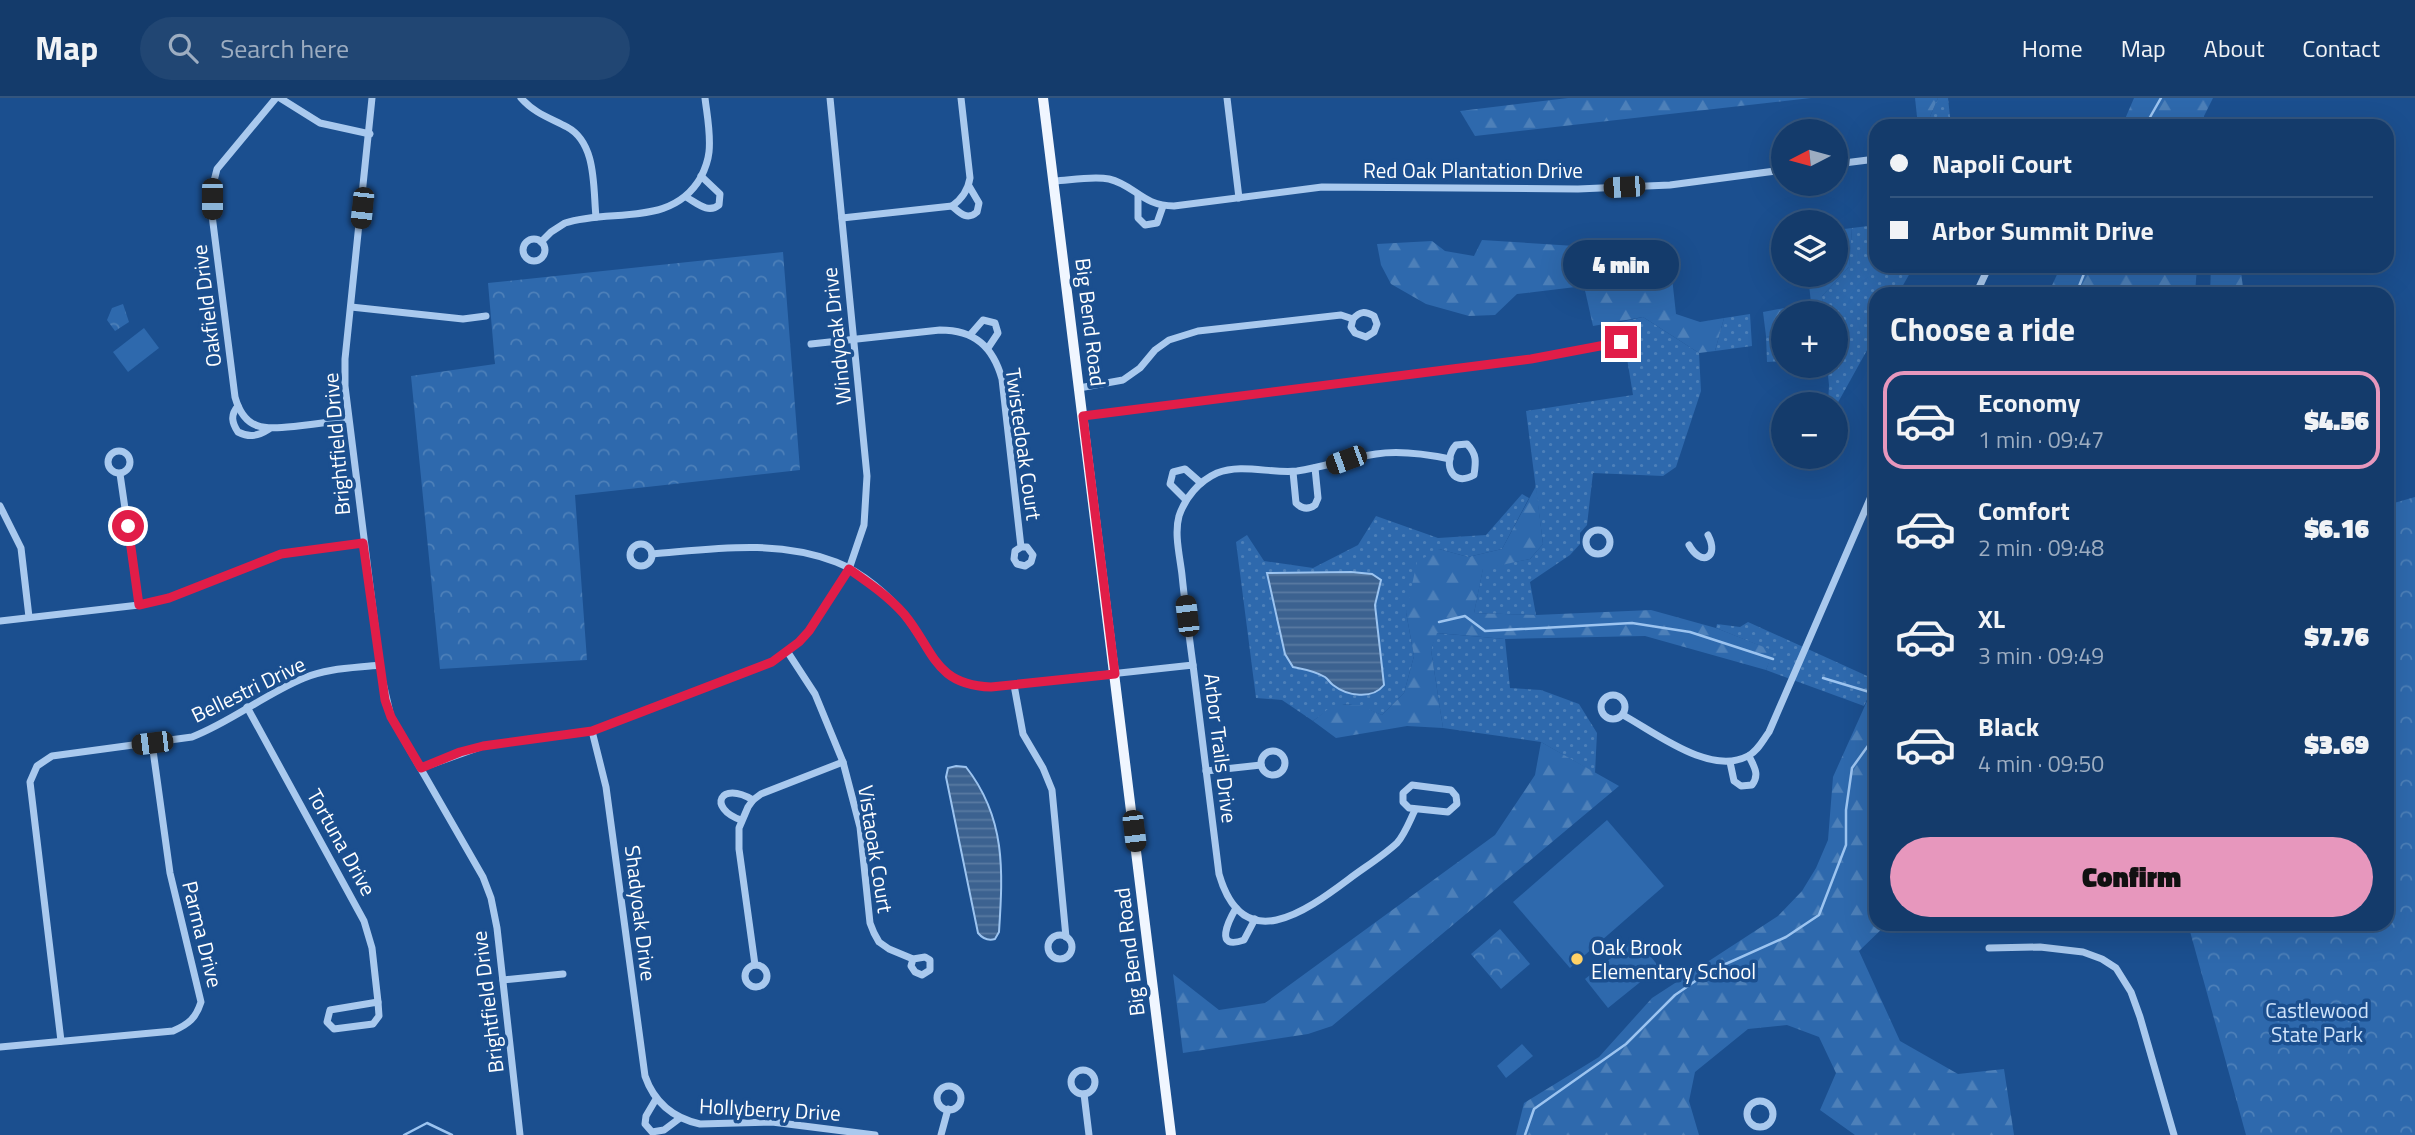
<!DOCTYPE html>
<html lang="en">
<head>
<meta charset="utf-8">
<style>
	:root { --surface:#143b6b; --page:#214673; --text:#f1f3f6; --muted:#9dadc1; --line:#33557e; --accent:#e797bd }
	body { margin:0; font-family:"Titillium Web",sans-serif; background:var(--page); color:var(--text); height:100vh; display:flex; flex-direction:column; font-size:26px; white-space:nowrap }
	* { box-sizing:border-box; margin:0 }
	p { font-size:23px; color:var(--muted) }
	.icon { flex:none; width:38px; height:38px; fill:none; stroke:currentColor; stroke-width:2; stroke-linecap:round; stroke-linejoin:round }
	.map { position:relative; flex:1; overflow:hidden }
	.details { position:absolute; left:1869px; top:189px; width:525px; height:644px; display:flex; flex-direction:column; background:var(--surface); border-radius:21px; box-shadow:0 7px 28px #0002,0 0 0 2px var(--line) }
	.details>* { flex:none }
	.hud { position:absolute; left:1869px; top:21px; width:525px; height:154px; border-radius:21px; box-shadow:0 7px 28px #0002,0 0 0 2px var(--line); display:grid; align-content:center; height:154px; padding:0 21px; background:var(--surface) }
	.needle { width:46px; rotate:264deg }
	.tools { position:absolute; left:1771px; top:21px; display:grid; gap:14px }
	.tools a { display:grid; place-items:center; width:77px; height:77px; border-radius:50%; background:var(--surface); box-shadow:0 7px 28px #0002,0 0 0 2px var(--line); font-size:35px }
	.end { position:absolute; width:32px; height:32px; margin:-16px; border:9px solid #e11d48; background:#fff; box-shadow:0 0 0 4px #fff }
	.from { border-radius:50% }
	.bubble { position:absolute; height:49px; border-radius:24px; background:var(--surface); box-shadow:0 7px 28px #0002,0 0 0 2px var(--line); font-size:23px; font-weight:800; line-height:49px; text-align:center }
	.car { position:absolute; width:21px; height:42px; margin:-21px -10px; border-radius:9px; box-shadow:0 0 5px 2px #0007; background:linear-gradient(#222 24%,#8ab4d8 0 40%,#222 0 76%,#8ab4d8 0 86%,#222 0) }
	.hud b { display:flex; align-items:center; gap:24px; height:66px; font-size:26px }
	.hud b+b { border-top:2px solid var(--line) }
	.hud i { width:18px; height:18px; background:var(--text) }
	ul { padding:0; list-style:none }
	li { display:flex; align-items:center; gap:21px; height:98px; margin:0 14px 10px; padding:0 7px; border:4px solid transparent; border-radius:21px }
	li div { flex:1 }
	li b { display:block; font-size:26px }
	li em { font-style:normal; font-weight:800 }
	li.active { border-color:var(--accent) }
	li>.icon { width:63px; height:63px; stroke-width:1.5 }
	h2 { padding:0 21px; font-size:32px; line-height:84px }
	.cta { display:flex; gap:14px; margin-top:auto; padding:14px 21px }
	.cta a { flex:1; height:80px; border-radius:42px; background:var(--accent); color:#111; font-size:28px; font-weight:800; line-height:80px; text-align:center }
	header { display:flex; align-items:center; gap:42px; box-sizing:border-box; height:98px; padding:0 35px; background:var(--surface); border-bottom:2px solid var(--line) }
	header strong { font-size:33px }
	nav { display:flex; gap:38px; margin-inline-start:auto; font-size:24px }
	.search { width:490px; height:63px; background:var(--page); display:flex; align-items:center; gap:18px; box-sizing:border-box; padding:0 24px; border-radius:38px; color:var(--muted); font-size:26px }
	.map>svg:first-child { display:block }
	.grass { fill:url(#grass-dots) }
	.forest { fill:url(#forest-firs) }
	.park { fill:url(#park-crowns) }
	.pitch { fill:#2e69ad }
	.water { fill:url(#water-rules); stroke:#9cc4f0; stroke-width:2 }
	.lines { fill:none; stroke-linecap:round; stroke-linejoin:round }
	.stream { stroke:#9cc4f0; stroke-width:2.5 }
	.street { stroke:#a9c9ee; stroke-width:7 }
	.primary { stroke:#f0f6ff; stroke-width:10 }
	.route { stroke:#e11d48; stroke-width:9 }
	.poi-dot { fill:#ffd166; stroke:#1b4f8f; stroke-width:2.5 }
	.labels { text-anchor:middle; dominant-baseline:central; stroke-width:7; stroke-linejoin:round; paint-order:stroke }
	.street-label { font-size:21px; fill:#fff; stroke:#1b4f8f }
	.poi-label { font-size:21px; fill:#fff; stroke:#1b4f8f; text-anchor:start }
	.park-label { font-size:21px; fill:#cfe3fa; stroke:#1b4f8f }
</style>
</head>
<body>
<header>
<strong>Map</strong>
<div class="search"><svg class="icon" aria-label="search" viewBox="0 0 24 24"><circle cx="10" cy="10" r="6"/><path d="M15 15l6 6"/></svg>Search here</div>
<nav><a>Home</a><a>Map</a><a>About</a><a>Contact</a></nav>
</header>
<div class="map">
<svg width="2415" height="1037" viewBox="0 0 2415 1037">
	<defs>
		<pattern id="grass-dots" width="8" height="8" patternUnits="userSpaceOnUse" patternTransform="scale(1.75)"><rect width="8" height="8" fill="#2e69ad"/><path d="M2 2h.1M6 6h.1" fill="none" stroke="#4d80b9" stroke-width="1.8" stroke-linecap="round"/></pattern>
		<pattern id="forest-firs" width="22" height="20" patternUnits="userSpaceOnUse" patternTransform="scale(1.75)"><rect width="22" height="20" fill="#2e69ad"/><path d="M5 1l3.5 6h-7zM16 11l3.5 6h-7z" fill="#4d80b9"/></pattern>
		<pattern id="park-crowns" width="20" height="18" patternUnits="userSpaceOnUse" patternTransform="scale(1.75)"><rect width="20" height="18" fill="#2e69ad"/><path d="M2 6a3 3 0 1 1 6 0M12 15a3 3 0 1 1 6 0" fill="none" stroke="#4d80b9"/></pattern>
		<pattern id="water-rules" width="6" height="5" patternUnits="userSpaceOnUse" patternTransform="scale(1.75)"><rect width="6" height="5" fill="#3c6290"/><path d="M0 2.5h6" fill="none" stroke="#597aa1"/></pattern>
	</defs>
	<rect width="100%" height="100%" fill="#1b4f8f"/>
	<!-- grass -->
	<g class="grass">
		<path d="M1938,0H1948L1951,28H1926Z"/>
		<path d="M1876,127V168H1914L1898,196H1876V236L1836,308L1828,306L1829,287L1827,268H1836V215H1823L1822,198L1849,169L1852,130Z"/>
		<path d="M1750,216L1752,248L1715,253L1724,220Z"/>
		<path d="M1643,219L1699,255L1701,293L1676,369L1663,378L1593,375L1587,427L1580,435V446L1570,457L1530,484L1536,517L1474,515L1483,470L1530,461L1543,446L1526,313L1633,297L1621,224Z"/>
		<path d="M1766,238L1783,240V263L1767,264Z"/>
		<path d="M1522,396L1529,400L1502,451L1468,459L1439,451L1406,514L1414,558L1404,595L1382,617C1349,603 1341,601 1313,623L1282,602L1256,600L1236,444L1247,437L1264,463L1313,470L1358,447L1376,418L1438,440L1486,437Z"/>
		<path d="M1748,524L1876,582L1864,608L1766,572L1773,553L1716,530L1717,526L1740,529Z"/>
		<path d="M1436,535L1505,541L1510,590L1541,592L1579,606L1597,635L1595,675L1541,644L1443,630L1431,552Z"/>
	</g>
	<!-- forest -->
	<g class="forest">
		<path d="M1568,0H1811L1475,38L1460,13Z"/>
		<path d="M1915,0H1938L1926,28H1918Z"/>
		<path d="M2134,0H2213L2204,18V28H2122Z"/>
		<path d="M1852,130L1849,169L1822,198L1823,215H1783V240L1766,238L1763,214L1811,205L1808,177H1836V132Z"/>
		<path d="M1482,142L1653,153L1669,152L1676,216L1700,224L1724,220L1715,253L1699,255L1643,219L1593,228L1584,188L1517,196L1495,217L1469,218L1426,206L1391,186L1381,167L1377,146L1432,143L1445,153L1474,158Z"/>
		<path d="M2061,168H2197L2195,196H2048Z"/>
		<path d="M2211,168H2240L2244,196H2210Z"/>
		<path d="M1536,388L1543,446L1530,461L1483,471L1474,515L1536,517L1651,512L1716,530L1774,553L1766,572L1645,538L1505,541L1437,535L1431,552L1443,630L1407,628L1336,640L1313,623L1333,607H1360L1382,617L1404,595L1414,558L1406,514L1417,464L1439,451L1468,459L1502,451Z"/>
		<path d="M1876,583V826H1887L1859,853L1900,943L1958,976L2004,971L2014,1037H1855L1820,1012L1836,975L1819,939L1787,927L1748,931L1695,974L1689,1003L1699,1037H1516L1524,1005L1599,959L1652,900L1778,818L1802,793L1816,770L1828,742L1833,679Z"/>
		<path d="M1541,644L1619,688L1332,928L1308,936L1183,955L1173,876L1219,912L1265,905L1495,737L1535,677Z"/>
	</g>
	<!-- park -->
	<g class="park">
		<path d="M783,154L800,372L575,397L587,562L440,571L411,278L495,266L488,185Z"/>
		<path d="M123,206L129,224L115,233L107,222L112,210Z"/>
		<path d="M2415,399V1037H2246L2188,826H2387V407Z"/>
		<path d="M1500,831L1530,866L1501,891L1471,856Z"/>
	</g>
	<!-- pitch -->
	<g class="pitch">
		<path d="M144,230L159,250L128,274L113,254Z"/>
		<path d="M1607,722L1664,788L1570,870L1513,804Z"/>
		<path d="M1636,840L1659,869L1608,910L1585,881Z"/>
		<path d="M1522,946L1533,958L1506,980L1497,968Z"/>
	</g>
	<!-- water -->
	<g class="water">
		<path d="M1351,474L1372,476L1381,482L1375,507L1384,587C1372,602 1347,598 1333,587C1330,585 1328,581 1325,579C1315,573 1303,571 1293,569L1285,556L1267,475Z"/>
		<path d="M956,668L966,669C1006,720 1003,773 999,834L995,841C988,843 983,841 978,835L946,679L948,670Z"/>
	</g>
	<g class="lines">
		<!-- stream -->
		<g class="stream">
			<path d="M2145,28L2161,0"/>
			<path d="M2076,196L2087,168"/>
			<path d="M1439,524L1465,518L1485,533L1632,525L1690,534L1773,561"/>
			<path d="M1823,580L1876,596"/>
			<path d="M404,1037L427,1025L452,1037"/>
			<path d="M1525,1037L1534,1011L1626,946L1675,897L1710,873L1786,839L1819,817L1846,747V712L1852,670L1870,645L1876,640"/>
		</g>
		<!-- street -->
		<g class="street">
			<path d="M276,0L217,71L212,91V117L235,299C245,335 267,331 298,328C315,326 331,324 348,321"/>
			<path d="M280,0L320,25L370,36"/>
			<path d="M372,0L345,261V288L381,576L391,619L483,779L491,800L497,830L520,1037"/>
			<path d="M521,0C534,15 550,20 567,29C597,45 593,90 596,119"/>
			<path d="M1227,0L1239,100"/>
			<path d="M1836,66L1876,61"/>
			<path d="M1054,83C1071,82 1093,78 1109,81C1135,87 1142,108 1174,108L1322,89L1578,91L1670,87L1783,72"/>
			<path d="M1138,98V120L1145,127L1157,125L1163,108"/>
			<path d="M686,99C697,105 708,116 719,107L720,96L701,78"/>
			<path d="M952,108C960,115 967,123 977,114L979,105L969,88"/>
			<path d="M842,120L952,108C962,101 968,92 970,80L961,0"/>
			<circle cx="534" cy="152" r="11"/>
			<path d="M541,144L551,134L565,125C612,110 672,130 701,79C705,71 708,63 709,54C711,36 707,17 705,0"/>
			<path d="M1976,196L1989,168"/>
			<path d="M351,209L463,221L486,218"/>
			<path d="M970,237L983,222L995,225L998,235L988,250"/>
			<path d="M811,246L940,232C975,232 993,249 1002,281L1021,449L1015,453L1014,461L1017,466L1025,468L1031,464L1033,457L1027,449H1021"/>
			<path d="M1079,290L1123,282L1140,270L1155,252L1169,242L1198,233L1341,217L1353,221L1351,229L1355,235L1366,239L1374,234L1377,226L1374,218C1365,213 1360,213 1353,221"/>
			<path d="M238,308C230,317 232,325 238,334C250,340 258,338 269,331"/>
			<path d="M1083,318L1531,261L1621,244"/>
			<path d="M1467,346C1477,356 1476,364 1474,377C1449,391 1443,361 1456,347Z"/>
			<circle cx="119" cy="364" r="11"/>
			<path d="M1293,374L1296,405C1302,411 1308,412 1315,407L1318,400L1315,370"/>
			<path d="M120,376L139,507"/>
			<path d="M1186,402L1170,386L1173,374L1185,371L1201,385"/>
			<path d="M0,408L21,450L29,519"/>
			<circle cx="1598" cy="444" r="12"/>
			<circle cx="641" cy="457" r="11"/>
			<path d="M1689,447C1701,469 1720,460 1708,437"/>
			<path d="M652,456C714,451 776,441 836,464C862,474 889,497 906,519C934,555 937,588 991,589L1193,567L1219,776C1243,859 1305,814 1349,781C1365,769 1383,758 1397,745C1405,736 1410,722 1415,712"/>
			<path d="M0,523L139,507L169,500L281,456L363,445"/>
			<path d="M787,553L815,596L843,664L860,729L870,825L874,835L879,844L889,851L913,861L925,859L930,862V872L922,877L915,874L911,868L913,861"/>
			<path d="M1193,567C1189,537 1185,507 1182,477C1180,459 1174,436 1179,418C1185,400 1199,383 1217,375C1242,365 1271,376 1297,373C1324,369 1349,360 1376,356C1400,352 1426,356 1450,361"/>
			<path d="M1014,587L1023,636L1043,670L1052,692L1066,839"/>
			<circle cx="1613" cy="609" r="12"/>
			<path d="M247,609L364,823L372,850L378,904"/>
			<path d="M1623,617C1656,635 1710,678 1748,658C1758,653 1763,642 1769,634L1876,387"/>
			<path d="M592,633L606,689L645,978C654,1004 673,1020 700,1026L772,1024L875,1037"/>
			<circle cx="1273" cy="665" r="12"/>
			<path d="M1730,664L1734,683L1741,688L1752,687C1760,676 1754,669 1749,658"/>
			<path d="M421,670L483,648L592,633L772,564L799,544L809,533L849,471L864,427L867,378L830,0"/>
			<path d="M1206,673L1261,667"/>
			<path d="M1412,687L1451,692L1456,698L1457,706L1448,714L1409,710L1403,704V695Z"/>
			<path d="M741,722C707,710 720,682 753,702"/>
			<path d="M1236,810C1229,822 1213,853 1244,842L1255,821"/>
			<circle cx="1060" cy="849" r="12"/>
			<path d="M1989,850L2040,849L2083,854L2102,861L2116,870L2131,894L2140,919L2174,1037"/>
			<circle cx="756" cy="878" r="11"/>
			<path d="M755,867L739,751V730L748,709L753,702L761,696L843,664"/>
			<path d="M503,882L563,876"/>
			<path d="M378,904L379,918L373,926L334,931L327,924L330,912Z"/>
			<path d="M61,943L30,684L37,668L52,658L192,639C231,624 265,596 304,580C327,570 355,570 380,567"/>
			<path d="M0,949L173,933C189,926 196,920 201,904L170,775L152,645"/>
			<circle cx="1083" cy="984" r="12"/>
			<circle cx="949" cy="1000" r="12"/>
			<path d="M1084,996L1089,1037"/>
			<path d="M656,1001L646,1018L645,1026L652,1034L664,1032L680,1020"/>
			<circle cx="1760" cy="1016" r="13"/>
			<path d="M941,1037L948,1011"/>
		</g>
		<!-- primary -->
		<path class="primary" d="M1043,0L1171,1037"/>
	</g>
	<g class="lines">
		<!-- route -->
		<path class="route" d="M128,428L139,507L169,500L281,456L363,445L385,602L391,619L421,670L460,654L483,648L592,633L772,564L799,544L809,533L849,471C869,485 888,498 904,516C934,552 934,587 991,589L1115,576L1083,318L1531,261L1621,244"/>
	</g>
	<!-- markers -->
	<circle class="poi-dot" cx="1577" cy="861" r="7"/>
	<g class="labels">
		<!-- street labels -->
		<g class="street-label">
			<text x="1473" y="72">Red Oak Plantation Drive</text>
			<text transform="translate(206 208) rotate(-97)">Oakfield Drive</text>
			<text transform="translate(1091 224) rotate(83)">Big Bend Road</text>
			<text transform="translate(836 238) rotate(-96)">Windyoak Drive</text>
			<text transform="translate(336 346) rotate(-95)">Brightfield Drive</text>
			<text transform="translate(1024 346) rotate(82)">Twistedoak Court</text>
			<text transform="translate(248 591) rotate(-26)">Bellestri Drive</text>
			<text transform="translate(1221 650) rotate(83)">Arbor Trails Drive</text>
			<text transform="translate(342 744) rotate(61)">Tortuna Drive</text>
			<text transform="translate(876 751) rotate(81)">Vistaoak Court</text>
			<text transform="translate(641 815) rotate(83)">Shadyoak Drive</text>
			<text transform="translate(203 836) rotate(76)">Parma Drive</text>
			<text transform="translate(1129 854) rotate(-97)">Big Bend Road</text>
			<text transform="translate(487 904) rotate(-97)">Brightfield Drive</text>
			<text transform="translate(770 1011) rotate(3)">Hollyberry Drive</text>
		</g>
		<!-- poi labels -->
		<g class="poi-label">
			<text x="1591" y="849">Oak Brook<tspan x="1591" dy="24">Elementary School</tspan></text>
		</g>
		<!-- park labels -->
		<g class="park-label">
			<text x="2317" y="912">Castlewood<tspan x="2317" dy="24">State Park</tspan></text>
		</g>
	</g>
</svg>
<div class="tools">
<a><svg class="needle" viewBox="-14 -14 28 28"><path d="M0-13l5 13h-10z" fill="#e53935"/><path d="M0 13l5-13h-10z" fill="#9dadc1"/></svg></a>
<a><svg class="icon" aria-label="layers" viewBox="0 0 24 24"><path d="M12 4l9 5-9 5-9-5zM3 14l9 5 9-5"/></svg></a>
<a>+</a>
<a>−</a>
</div>
<i class="end from" style="left:128px;top:428px"></i>
<i class="end" style="left:1621px;top:244px"></i>
<div class="bubble" style="left:1563px;top:142px;width:116px">4 min</div>
<i class="car" style="left:1624px;top:89px;rotate:267deg"></i>
<i class="car" style="left:212px;top:101px;rotate:180deg"></i>
<i class="car" style="left:362px;top:110px;rotate:186deg"></i>
<i class="car" style="left:1346px;top:362px;rotate:250deg"></i>
<i class="car" style="left:1187px;top:518px;rotate:353deg"></i>
<i class="car" style="left:152px;top:645px;rotate:263deg"></i>
<i class="car" style="left:1134px;top:733px;rotate:173deg"></i>
<div class="hud">
<b><i class="from"></i>Napoli Court</b>
<b><i></i>Arbor Summit Drive</b>
</div>
<section class="details">
<h2>Choose a ride</h2>
<ul>
<li class="active"><svg class="icon" aria-label="car" viewBox="0 0 24 24"><path d="M5 17H2v-5l4-1 3-4h7l3 4 3 1v5h-3M9 17h6M6 11h13"/><circle cx="7" cy="17" r="2"/><circle cx="17" cy="17" r="2"/></svg><div><b>Economy</b><p>1 min · 09:47</p></div><em>$4.56</em></li>
<li><svg class="icon" aria-label="car" viewBox="0 0 24 24"><path d="M5 17H2v-5l4-1 3-4h7l3 4 3 1v5h-3M9 17h6M6 11h13"/><circle cx="7" cy="17" r="2"/><circle cx="17" cy="17" r="2"/></svg><div><b>Comfort</b><p>2 min · 09:48</p></div><em>$6.16</em></li>
<li><svg class="icon" aria-label="car" viewBox="0 0 24 24"><path d="M5 17H2v-5l4-1 3-4h7l3 4 3 1v5h-3M9 17h6M6 11h13"/><circle cx="7" cy="17" r="2"/><circle cx="17" cy="17" r="2"/></svg><div><b>XL</b><p>3 min · 09:49</p></div><em>$7.76</em></li>
<li><svg class="icon" aria-label="car" viewBox="0 0 24 24"><path d="M5 17H2v-5l4-1 3-4h7l3 4 3 1v5h-3M9 17h6M6 11h13"/><circle cx="7" cy="17" r="2"/><circle cx="17" cy="17" r="2"/></svg><div><b>Black</b><p>4 min · 09:50</p></div><em>$3.69</em></li>
</ul>
<div class="cta"><a>Confirm</a></div>
</section>
</div>
</body>
</html>
